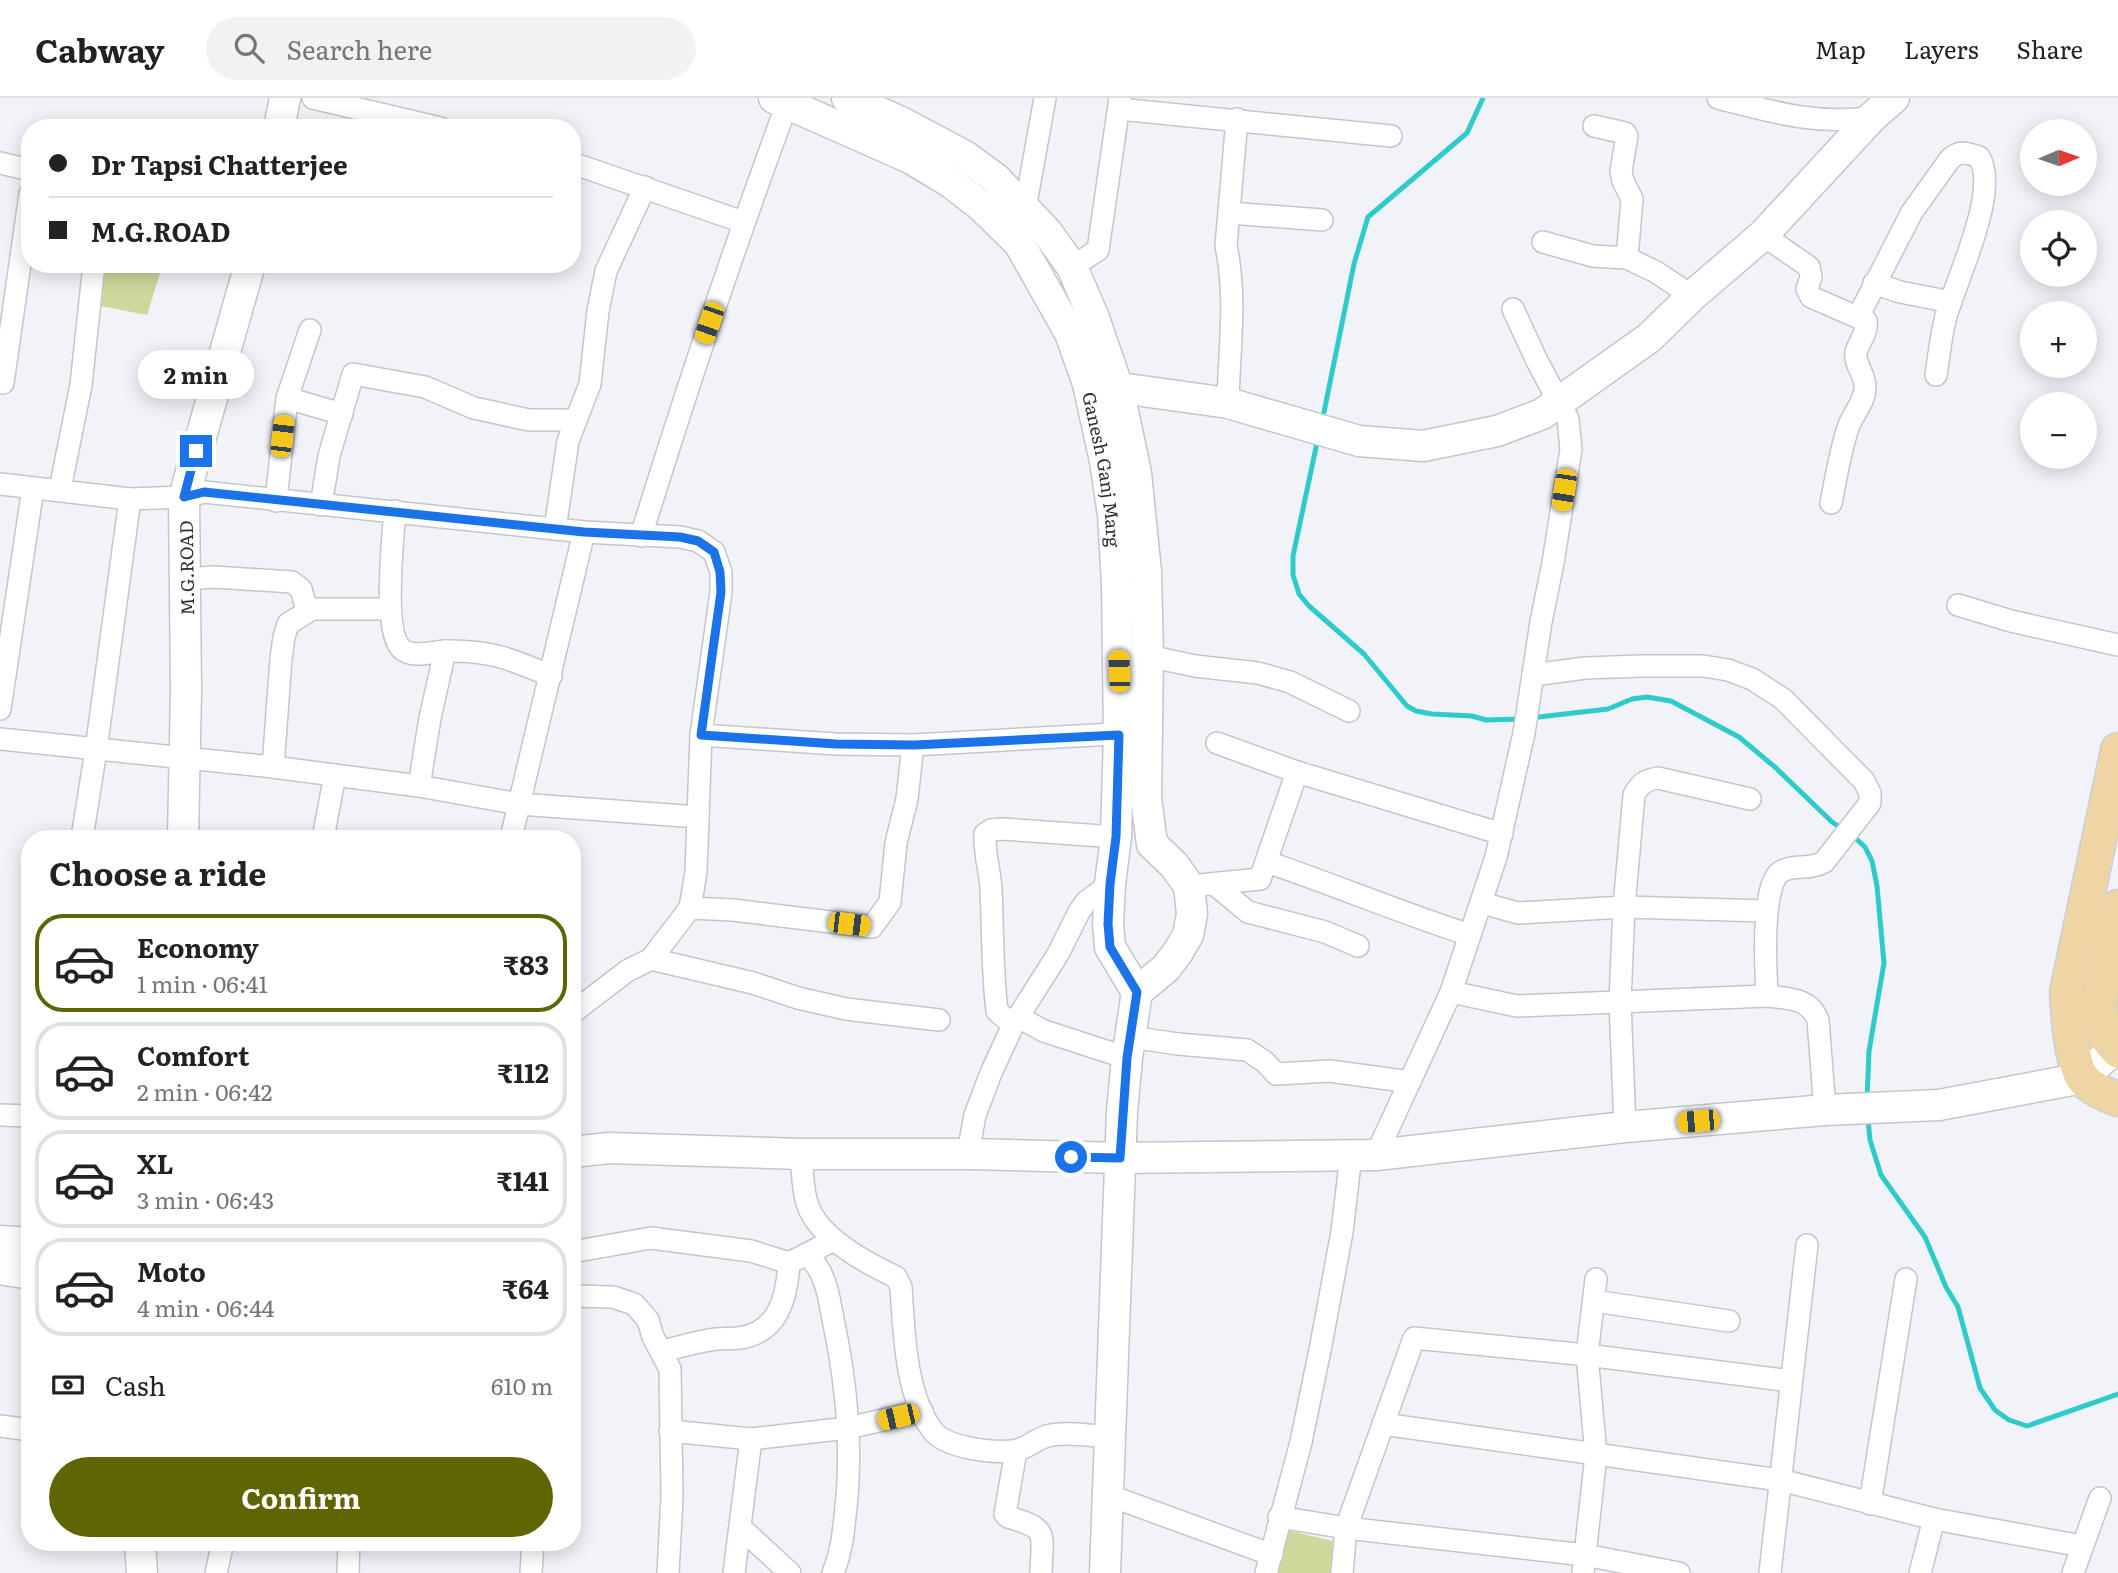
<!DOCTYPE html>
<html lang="en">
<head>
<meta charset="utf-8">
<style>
	:root { --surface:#fff; --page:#f2f2f2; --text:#222; --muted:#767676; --line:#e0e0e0; --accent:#5f6502 }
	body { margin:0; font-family:Literata,serif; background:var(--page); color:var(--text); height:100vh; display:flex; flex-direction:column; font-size:26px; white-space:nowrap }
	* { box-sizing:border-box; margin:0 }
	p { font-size:23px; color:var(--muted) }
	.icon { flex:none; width:38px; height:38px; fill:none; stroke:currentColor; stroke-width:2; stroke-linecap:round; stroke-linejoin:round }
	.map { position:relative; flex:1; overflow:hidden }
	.side { position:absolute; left:21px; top:732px; width:560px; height:721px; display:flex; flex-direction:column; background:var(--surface); border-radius:28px; box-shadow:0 4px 18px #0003 }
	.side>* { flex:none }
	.top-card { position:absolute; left:21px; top:21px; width:560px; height:154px; border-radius:28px; box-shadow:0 4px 18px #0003; display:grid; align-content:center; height:154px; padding:0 28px; background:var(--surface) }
	.needle { width:46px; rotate:88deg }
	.fabs { position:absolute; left:2020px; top:21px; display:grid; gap:14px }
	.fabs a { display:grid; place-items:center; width:77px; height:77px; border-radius:50%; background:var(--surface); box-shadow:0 4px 18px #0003; font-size:35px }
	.end { position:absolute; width:32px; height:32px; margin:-16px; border:9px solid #1a73e8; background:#fff; box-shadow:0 0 0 4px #fff }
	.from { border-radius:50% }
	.bubble { position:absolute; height:49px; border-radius:24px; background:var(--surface); box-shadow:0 4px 18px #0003; font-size:23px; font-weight:700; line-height:49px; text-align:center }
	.car { position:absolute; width:21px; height:42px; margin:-21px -10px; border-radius:9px; box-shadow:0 0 5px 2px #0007; background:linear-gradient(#f5c518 24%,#345 0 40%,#f5c518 0 76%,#345 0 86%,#f5c518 0) }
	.top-card b { display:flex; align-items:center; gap:24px; height:66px; font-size:26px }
	.top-card b+b { border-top:2px solid var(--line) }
	.top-card i { width:18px; height:18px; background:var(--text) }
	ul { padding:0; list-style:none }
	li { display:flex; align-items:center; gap:21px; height:98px; margin:0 14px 10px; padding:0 14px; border:4px solid var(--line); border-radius:28px }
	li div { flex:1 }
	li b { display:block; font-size:26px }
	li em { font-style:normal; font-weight:700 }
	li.current { border-color:var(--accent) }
	li>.icon { width:63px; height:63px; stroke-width:1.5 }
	h2 { padding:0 28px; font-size:32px; line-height:84px }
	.pay { display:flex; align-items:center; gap:18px; height:77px; padding:0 28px; font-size:26px }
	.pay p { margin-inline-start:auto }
	.button { display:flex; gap:14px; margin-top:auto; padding:14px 28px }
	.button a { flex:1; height:80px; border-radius:42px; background:var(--accent); color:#fff; font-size:28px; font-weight:700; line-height:80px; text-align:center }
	header { display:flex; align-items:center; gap:42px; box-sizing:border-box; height:98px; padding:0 35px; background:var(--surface); border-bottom:2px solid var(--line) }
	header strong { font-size:33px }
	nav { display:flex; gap:38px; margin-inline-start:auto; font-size:24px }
	.search { width:490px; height:63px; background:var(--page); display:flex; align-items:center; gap:18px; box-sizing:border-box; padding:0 24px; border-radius:38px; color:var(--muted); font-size:26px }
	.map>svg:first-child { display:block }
	.green { fill:#ced89b }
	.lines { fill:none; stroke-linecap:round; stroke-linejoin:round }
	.stream { stroke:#2fcbcc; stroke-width:5 }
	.street-casing { stroke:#c4c6cc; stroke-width:24 }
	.secondary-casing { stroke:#c4c6cc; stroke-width:33 }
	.primary-casing { stroke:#d1d1d2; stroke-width:37 }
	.street { stroke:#fff; stroke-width:21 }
	.secondary { stroke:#fff; stroke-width:30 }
	.primary { stroke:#efd5a4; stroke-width:33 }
	.route { stroke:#1a73e8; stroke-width:9 }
	.labels { text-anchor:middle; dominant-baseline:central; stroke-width:5; stroke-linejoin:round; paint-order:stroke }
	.street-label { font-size:18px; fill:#2f3032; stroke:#fff }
</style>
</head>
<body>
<header>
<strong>Cabway</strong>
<div class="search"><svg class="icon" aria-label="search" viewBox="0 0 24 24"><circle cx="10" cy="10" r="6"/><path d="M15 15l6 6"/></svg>Search here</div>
<nav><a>Map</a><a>Layers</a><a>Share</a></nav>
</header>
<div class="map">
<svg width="2118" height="1475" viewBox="0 0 2118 1475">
	<rect width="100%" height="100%" fill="#f1f3f9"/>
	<!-- green -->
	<g class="green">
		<path d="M92,166H163L147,217L85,205Z"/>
		<path d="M1282,1431L1333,1443L1330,1475H1270Z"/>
	</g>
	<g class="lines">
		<!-- stream -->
		<g class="stream">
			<path d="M1322,324L1354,166L1368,119L1467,35L1483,0"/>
			<path d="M1318,340L1293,458V477L1299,496L1309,508L1364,556L1407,608L1416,613L1432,616L1472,618L1486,622L1520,621"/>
			<path d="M1530,620L1608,611L1632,601L1647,599L1671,603L1739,639L1776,670L1832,724L1844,732"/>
			<path d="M1852,737L1865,749L1872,763L1877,788L1884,865L1869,953L1867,1001"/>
			<path d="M1868,1021L1870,1042L1881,1077L1925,1139L1946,1189L1958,1209L1980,1290L1995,1312L2009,1322L2027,1328L2118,1296"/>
		</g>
		<defs>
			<g id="street">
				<path d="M313,0L440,30"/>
				<path d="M1718,0C1769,13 1818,28 1872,19"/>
				<path d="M1119,11L1391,38"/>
				<path d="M1594,28L1625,35L1627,38L1621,73L1623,83L1632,101L1627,160"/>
				<path d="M0,65L30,72"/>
				<path d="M572,65L743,124"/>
				<path d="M1025,111L1045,0"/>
				<path d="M1229,115L1322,122"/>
				<path d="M1763,137L1809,169L1811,179L1807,191L1811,199L1866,223C1868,235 1859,243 1856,254C1854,267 1866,277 1865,290C1865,304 1852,317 1848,330C1840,354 1836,380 1831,405"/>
				<path d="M1543,144L1593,158L1627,160L1656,174L1692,198"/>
				<path d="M1072,169L1098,152L1120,0"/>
				<path d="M1874,185L1900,194L1951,204"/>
				<path d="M1858,219L1912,114L1950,61C1960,52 1968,55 1979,59C2000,92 1957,180 1946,218C1941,237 1939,257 1936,277"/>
				<path d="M3,285L30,96"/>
				<path d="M287,300L342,316"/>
				<path d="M1228,305C1229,253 1237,198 1226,148L1237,21"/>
				<path d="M0,386L130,401L184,399L204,394L584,434L680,439L698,443L714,454L721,474V494L701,637L696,774L690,810L651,861L627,873L572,915"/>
				<path d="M60,391L81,287L94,166"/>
				<path d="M276,403L287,300L310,232"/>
				<path d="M321,407L329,358L353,276L425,289L474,310L529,322H576"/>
				<path d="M395,413C393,439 382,537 403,552C414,560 432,554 445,553L430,620L419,688"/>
				<path d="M555,431L568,343L590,286L598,213L606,173L645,89"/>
				<path d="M641,438C686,293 734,149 787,6"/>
				<path d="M186,481L214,479L292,484L301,491L307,513"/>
				<path d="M1958,507L2011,523L2118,547"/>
				<path d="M445,553C490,552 511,561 551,578"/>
				<path d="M1148,558L1195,568L1258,575L1290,584L1349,613"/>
				<path d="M1533,577L1585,570L1641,568H1703L1728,572L1752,581L1783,601L1864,683L1870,695V705L1824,764C1810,772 1795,766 1782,773C1760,784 1766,875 1767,898"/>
				<path d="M0,611L33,390"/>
				<path d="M701,637L836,646L913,647L1132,635"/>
				<path d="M0,641L273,669L419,688L519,706L698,719"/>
				<path d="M1217,645L1297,674L1502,736"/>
				<path d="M273,669L281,561L284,539L288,526L312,511H390"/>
				<path d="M82,740L96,652L130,401"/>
				<path d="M323,740L335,677"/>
				<path d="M511,740L584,434"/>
				<path d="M1267,764C1335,787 1401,815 1470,837"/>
				<path d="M1214,786L1248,814L1325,834L1358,848"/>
				<path d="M1189,788L1260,781L1297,674"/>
				<path d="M1482,805L1518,815L1624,809L1767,813"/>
				<path d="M690,810L733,812L872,829L890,804L896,745L907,701L913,647"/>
				<path d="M651,861L753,885L798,900L846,911L939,922"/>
				<path d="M1451,894L1517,908L1767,898C1788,901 1809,899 1818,922L1825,1012"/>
				<path d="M1018,919L1044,933L1127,960"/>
				<path d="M1013,927L997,913C992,873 993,832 991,791C990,773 984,755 985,736L991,732L1003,731L1116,739"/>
				<path d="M1130,939L1178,946L1247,952L1265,964L1276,976L1330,973L1410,984"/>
				<path d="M0,1017L30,1018"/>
				<path d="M1625,1029L1620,903L1624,809L1634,697C1640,686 1645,682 1658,680L1750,701"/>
				<path d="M801,1056C803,1072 802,1090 807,1105C817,1139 866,1165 896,1179L901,1189C904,1233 905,1297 933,1333C946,1350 993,1355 1013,1353C1025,1352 1036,1341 1047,1338C1064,1333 1093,1338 1111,1339"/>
				<path d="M972,1056L970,1044L975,1017L991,975L1013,927L1058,856L1079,814L1086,804L1110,786"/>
				<path d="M1376,1057L1451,894L1496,759L1524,635L1541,524L1553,465L1571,351L1568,321L1537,263L1513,211"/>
				<path d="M572,1154L651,1140L751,1153L789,1165"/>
				<path d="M807,1157C811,1161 815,1165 818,1170C828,1186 830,1207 834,1226C847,1289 853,1354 845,1418C843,1438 841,1456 833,1475"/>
				<path d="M572,1198L613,1199L634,1206L648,1222L653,1239L670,1271L672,1399L668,1475"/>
				<path d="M1594,1203L1729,1223"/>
				<path d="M662,1253C680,1249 698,1243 716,1241C724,1240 731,1241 739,1240C778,1235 787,1200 789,1165L834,1142"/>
				<path d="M1383,1326L1780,1382L1934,1421L2082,1448"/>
				<path d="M0,1328L30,1332"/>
				<path d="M670,1333L751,1341L848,1330L922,1313"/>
				<path d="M1016,1353L1005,1416L1008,1419C1050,1431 1042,1435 1041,1475"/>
				<path d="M1108,1397L1272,1457"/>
				<path d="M1870,1406L1906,1181"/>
				<path d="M1279,1419L1346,1430L1585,1457L1679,1475"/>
				<path d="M740,1429L790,1475"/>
				<path d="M216,1475L223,1444"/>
				<path d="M348,1475L349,1444"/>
				<path d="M531,1475L533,1444"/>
				<path d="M734,1475L751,1341"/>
				<path d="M1266,1475L1301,1344L1321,1247L1342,1134L1351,1057"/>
				<path d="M1342,1475L1346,1430L1414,1240L1587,1257L1791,1283"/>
				<path d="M1583,1475L1596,1357L1587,1257L1596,1181"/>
				<path d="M1770,1475L1807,1147"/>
				<path d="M1920,1475L1934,1421"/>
				<path d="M2073,1475L2100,1400"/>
			</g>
			<g id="secondary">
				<path id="s1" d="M774,0L910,60L950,84L980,107L1019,145L1070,235L1088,286L1105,363L1113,417L1117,487L1119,637L1116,739L1110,786L1108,826L1110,849L1137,894"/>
				<path d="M847,0L901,24L965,58L995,80L1025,111L1047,134L1072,169L1094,220L1118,290L1136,375L1146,474L1148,558L1146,700L1152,746L1174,767L1189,788L1192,816L1188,837L1178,854L1166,870L1137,894L1127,960L1122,1014L1105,1475"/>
				<path d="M279,30L285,0"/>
				<path d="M1099,287L1228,305L1359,343L1423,348L1497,333L1542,316L1649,240L1692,198L1763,137L1872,19L1894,0"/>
				<path d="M183,740L186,592L184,399L250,166"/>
				<path d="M572,1054L609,1050L801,1056H972L1120,1060L1376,1057L1625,1029L1825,1012L1939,1007L2083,980L2115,950"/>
				<path d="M0,1143L30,1145"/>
				<path d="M0,1171L30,1176"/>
				<path d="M140,1444L142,1475"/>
			</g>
			<g id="primary">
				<path d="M2118,652L2067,894C2068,914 2071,967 2084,982C2093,991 2106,997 2118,1001"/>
				<path d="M2118,809L2099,907L2105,938L2118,953"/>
			</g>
		</defs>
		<!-- street casing -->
		<use href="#street" class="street-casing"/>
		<!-- secondary casing -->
		<use href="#secondary" class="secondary-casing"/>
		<!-- primary casing -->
		<use href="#primary" class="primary-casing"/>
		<!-- street -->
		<use href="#street" class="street"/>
		<!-- secondary -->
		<use href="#secondary" class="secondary"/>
		<!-- primary -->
		<use href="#primary" class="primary"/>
	</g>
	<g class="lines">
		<!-- route -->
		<path class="route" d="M196,353L184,399L204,394L584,434L680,439L698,443L714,454L720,474L721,494L701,637L836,646L914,647L1119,637L1116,739L1110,786L1108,826L1110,849L1137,894L1127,960L1120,1060L1071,1059"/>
	</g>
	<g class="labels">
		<!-- street labels -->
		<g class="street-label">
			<text stroke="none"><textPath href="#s1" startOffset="532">Ganesh Ganj Marg</textPath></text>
			<text transform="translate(186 470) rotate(-91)">M.G.ROAD</text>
		</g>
	</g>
</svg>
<div class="fabs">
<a><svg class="needle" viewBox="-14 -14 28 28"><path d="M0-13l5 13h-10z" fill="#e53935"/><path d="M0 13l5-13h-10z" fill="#767676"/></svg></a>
<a><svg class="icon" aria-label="locate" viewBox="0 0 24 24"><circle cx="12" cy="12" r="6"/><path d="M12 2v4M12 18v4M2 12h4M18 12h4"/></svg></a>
<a>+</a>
<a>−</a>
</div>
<i class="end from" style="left:1071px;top:1059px"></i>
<i class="end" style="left:196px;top:353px"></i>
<div class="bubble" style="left:138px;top:252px;width:116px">2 min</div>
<i class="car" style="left:709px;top:225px;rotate:199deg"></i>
<i class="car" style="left:282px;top:338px;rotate:7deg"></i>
<i class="car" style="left:1564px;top:392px;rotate:189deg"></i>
<i class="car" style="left:1119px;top:573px;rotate:358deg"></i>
<i class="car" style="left:849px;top:826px;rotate:97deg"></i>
<i class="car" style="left:1698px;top:1023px;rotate:265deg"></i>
<i class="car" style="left:898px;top:1319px;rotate:257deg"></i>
<div class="top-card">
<b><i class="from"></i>Dr Tapsi Chatterjee</b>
<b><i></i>M.G.ROAD</b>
</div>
<section class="side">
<h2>Choose a ride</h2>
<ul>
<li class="current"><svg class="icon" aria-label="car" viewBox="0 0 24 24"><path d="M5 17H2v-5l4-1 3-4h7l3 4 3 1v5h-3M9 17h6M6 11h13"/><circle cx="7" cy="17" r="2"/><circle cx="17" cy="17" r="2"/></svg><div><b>Economy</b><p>1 min · 06:41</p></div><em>₹83</em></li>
<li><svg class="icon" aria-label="car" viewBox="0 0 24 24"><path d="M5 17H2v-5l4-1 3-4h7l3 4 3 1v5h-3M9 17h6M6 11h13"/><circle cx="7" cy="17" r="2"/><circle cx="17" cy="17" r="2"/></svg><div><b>Comfort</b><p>2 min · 06:42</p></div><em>₹112</em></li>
<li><svg class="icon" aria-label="car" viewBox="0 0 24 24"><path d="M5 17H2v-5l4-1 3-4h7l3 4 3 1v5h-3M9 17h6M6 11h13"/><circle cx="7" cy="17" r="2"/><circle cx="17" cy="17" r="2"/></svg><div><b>XL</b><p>3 min · 06:43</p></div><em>₹141</em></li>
<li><svg class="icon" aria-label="car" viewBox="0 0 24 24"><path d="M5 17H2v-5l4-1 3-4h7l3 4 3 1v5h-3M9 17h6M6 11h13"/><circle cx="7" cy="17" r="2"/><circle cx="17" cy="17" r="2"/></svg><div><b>Moto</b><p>4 min · 06:44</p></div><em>₹64</em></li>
</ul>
<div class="pay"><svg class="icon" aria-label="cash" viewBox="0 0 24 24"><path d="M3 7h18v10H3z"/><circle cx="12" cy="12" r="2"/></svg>Cash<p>610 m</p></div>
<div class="button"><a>Confirm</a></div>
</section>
</div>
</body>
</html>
